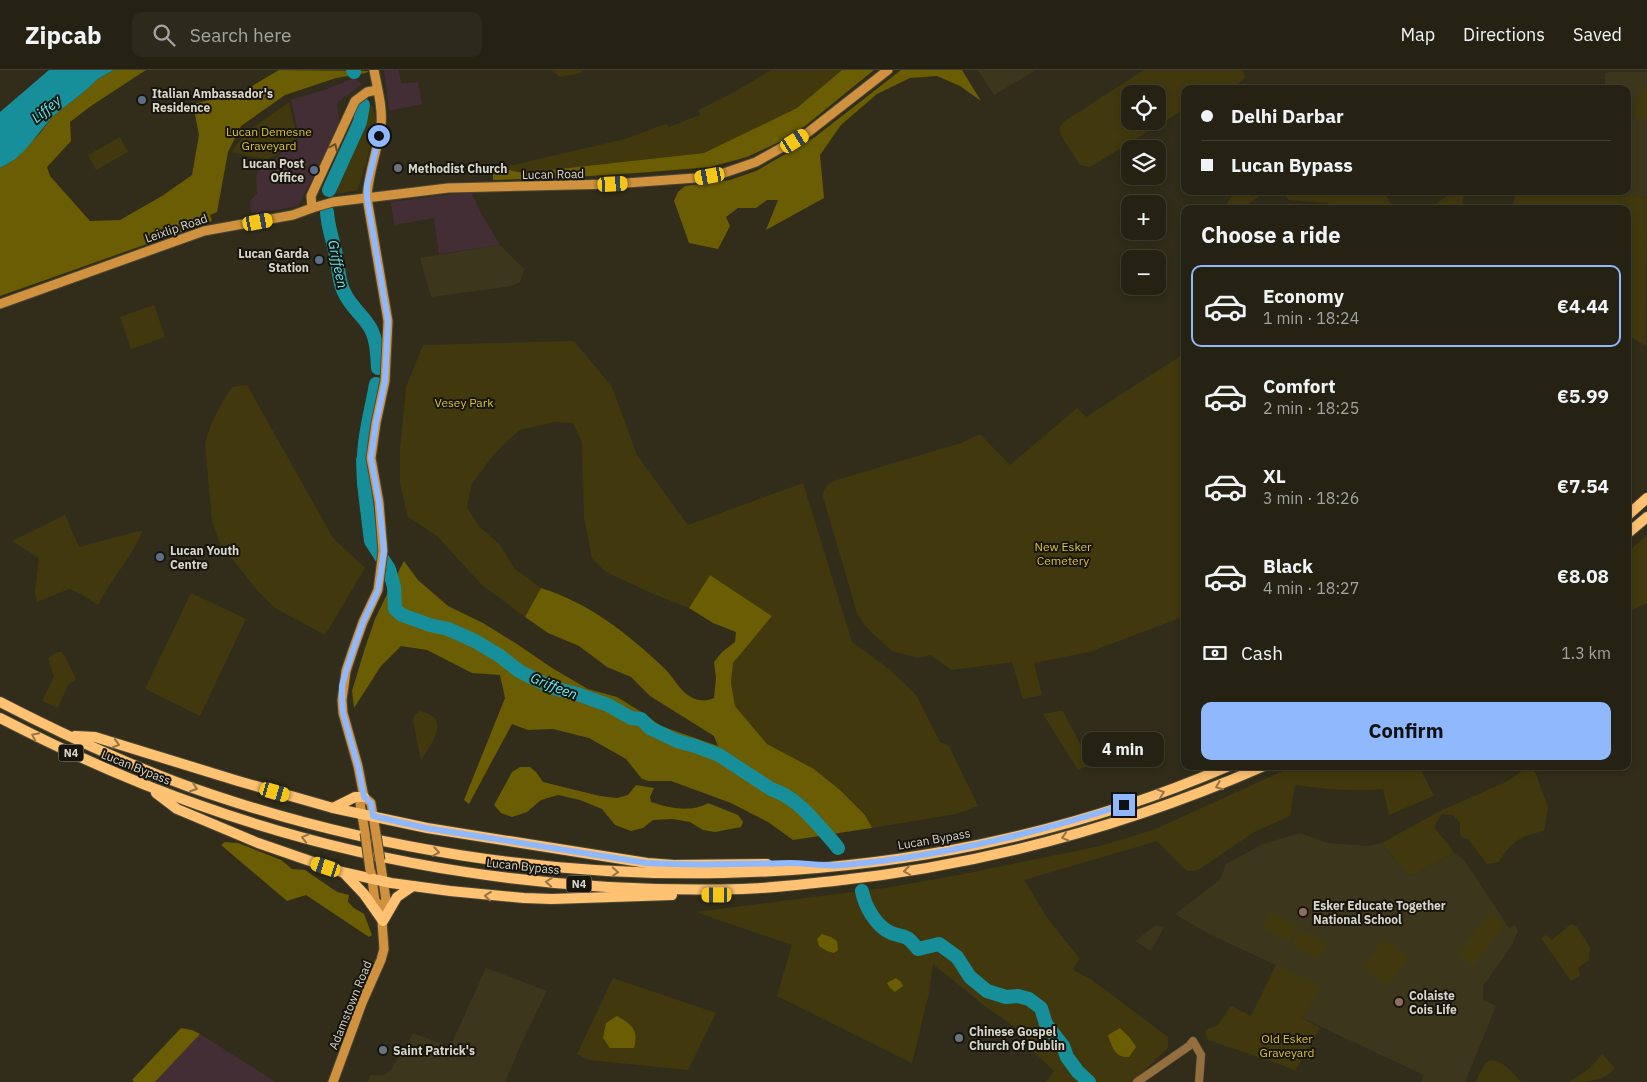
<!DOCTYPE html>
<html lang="en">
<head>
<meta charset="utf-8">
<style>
	:root { --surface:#252214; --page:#2d2a1d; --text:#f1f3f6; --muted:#a3a4a0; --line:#423f34; --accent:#90b8fd }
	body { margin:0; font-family:"IBM Plex Sans",sans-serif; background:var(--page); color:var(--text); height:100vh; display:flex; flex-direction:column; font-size:19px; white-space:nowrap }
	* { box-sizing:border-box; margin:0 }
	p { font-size:16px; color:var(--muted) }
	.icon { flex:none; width:28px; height:28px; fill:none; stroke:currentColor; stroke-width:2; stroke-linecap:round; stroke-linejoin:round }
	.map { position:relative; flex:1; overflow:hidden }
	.drawer { position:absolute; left:1181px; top:135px; width:450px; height:565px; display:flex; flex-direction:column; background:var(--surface); border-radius:10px; box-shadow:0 2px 8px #0003,0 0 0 1px var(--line) }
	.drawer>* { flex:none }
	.banner { position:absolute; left:1181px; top:15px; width:450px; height:110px; border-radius:10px; box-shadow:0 2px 8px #0003,0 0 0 1px var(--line); display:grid; align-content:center; height:110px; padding:0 20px; background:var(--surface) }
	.tools { position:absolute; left:1121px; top:15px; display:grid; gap:10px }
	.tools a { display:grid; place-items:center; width:45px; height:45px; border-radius:10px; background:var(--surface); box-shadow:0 2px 8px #0003,0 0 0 1px var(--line); font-size:25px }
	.end { position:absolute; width:22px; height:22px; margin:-11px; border:6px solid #90b8fd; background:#111; box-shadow:0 0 0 2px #111 }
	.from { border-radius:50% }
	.bubble { position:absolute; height:35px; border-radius:10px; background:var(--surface); box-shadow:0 2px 8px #0003,0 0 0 1px var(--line); font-size:16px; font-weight:800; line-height:35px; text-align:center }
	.car { position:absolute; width:15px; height:30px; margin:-15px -8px; border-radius:6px; box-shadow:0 0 4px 1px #0007; background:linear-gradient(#f5c518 24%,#345 0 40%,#f5c518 0 76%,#345 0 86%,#f5c518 0) }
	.banner b { display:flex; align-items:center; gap:18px; height:48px; font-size:19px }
	.banner b+b { border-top:1px solid var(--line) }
	.banner i { width:12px; height:12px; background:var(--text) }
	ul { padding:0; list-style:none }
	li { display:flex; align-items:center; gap:15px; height:82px; margin:0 10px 8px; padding:0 10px; border:2px solid transparent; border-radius:10px }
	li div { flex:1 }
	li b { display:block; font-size:19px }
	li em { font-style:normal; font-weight:800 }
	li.on { border-color:var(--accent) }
	li>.icon { width:45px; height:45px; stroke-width:1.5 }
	h2 { padding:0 20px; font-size:22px; line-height:60px }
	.pay { display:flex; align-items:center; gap:12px; height:55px; padding:0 20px; font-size:19px }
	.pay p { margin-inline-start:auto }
	.button { display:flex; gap:10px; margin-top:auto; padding:10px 20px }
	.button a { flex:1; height:58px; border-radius:10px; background:var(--accent); color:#111; font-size:20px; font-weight:800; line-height:58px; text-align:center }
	header { display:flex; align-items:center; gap:30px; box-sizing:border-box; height:70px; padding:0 25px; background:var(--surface); border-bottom:1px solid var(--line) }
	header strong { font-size:24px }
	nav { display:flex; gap:28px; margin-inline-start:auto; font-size:18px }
	.search { width:350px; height:45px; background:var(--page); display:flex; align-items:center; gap:12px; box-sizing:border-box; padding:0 18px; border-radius:10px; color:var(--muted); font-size:19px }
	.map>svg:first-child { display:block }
	.commercial { fill:#422e34 }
	.built { fill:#3c371c }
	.green { fill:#41390d; fill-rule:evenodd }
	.forest { fill:#6b5d04 }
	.water { fill:#178f9a }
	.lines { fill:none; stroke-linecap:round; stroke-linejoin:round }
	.river { stroke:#178f9a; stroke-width:14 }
	.tertiary-casing { stroke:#4c4836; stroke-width:9 }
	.secondary-casing { stroke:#4c4836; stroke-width:11 }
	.trunk-casing { stroke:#4c4836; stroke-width:12 }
	.tertiary { stroke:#956e3e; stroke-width:8 }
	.secondary { stroke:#d0923f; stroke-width:9 }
	.trunk { stroke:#fec272; stroke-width:10 }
	.secondary-bridge-casing { stroke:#4c4836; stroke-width:11; stroke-linecap:butt }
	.secondary-bridge { stroke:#d0923f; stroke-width:9 }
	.oneway { stroke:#6a4d24 }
	.oneway2 { stroke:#967445 }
	.route { stroke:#90b8fd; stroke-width:6 }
	.service-dot { fill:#5c6f8a; stroke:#17150d; stroke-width:2 }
	.worship-dot { fill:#6b7280; stroke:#17150d; stroke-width:2 }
	.education-dot { fill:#8d6e63; stroke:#17150d; stroke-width:2 }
	.labels { text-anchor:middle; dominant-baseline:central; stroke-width:4; stroke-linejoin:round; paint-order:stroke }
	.shield { fill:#17150d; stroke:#9d9b91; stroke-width:1 }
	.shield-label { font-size:11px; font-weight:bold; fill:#d7d5c9 }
	.poi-label { font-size:12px; font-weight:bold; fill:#d7d5c9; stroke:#17150d; text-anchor:start }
	.park-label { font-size:12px; fill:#dac137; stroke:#17150d }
	.street-label { font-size:12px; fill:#d7d5c9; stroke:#17150d }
	.water-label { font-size:14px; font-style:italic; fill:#5eebf9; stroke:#17150d }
</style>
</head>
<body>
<header>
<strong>Zipcab</strong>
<div class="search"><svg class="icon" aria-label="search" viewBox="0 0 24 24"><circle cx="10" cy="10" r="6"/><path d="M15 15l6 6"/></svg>Search here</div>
<nav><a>Map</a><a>Directions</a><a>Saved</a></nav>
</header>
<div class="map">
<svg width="1647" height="1012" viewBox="0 0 1647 1012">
	<rect width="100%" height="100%" fill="#312d1a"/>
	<!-- commercial -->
	<g class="commercial">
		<path d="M384,0H399L401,13L418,12L422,34L389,41Z"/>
		<path d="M354,8L362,14L337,33L340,57L298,136L251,144L250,131L257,123L256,105L265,91L276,88L299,68L291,30L327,19Z"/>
		<path d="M471,122L482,145L500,175L439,184L434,148L394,155L391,132Z"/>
		<path d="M200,964L276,1012H155Z"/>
	</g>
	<!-- built -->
	<g class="built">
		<path d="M978,0H1036L994,25Z"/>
		<path d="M1609,2H1647V129L1614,121H1628V19H1605V4Z"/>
		<path d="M500,175L524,199L520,212L511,216L431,227L420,188Z"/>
		<path d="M1300,763L1328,773L1369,776L1382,773L1396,791L1411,806L1454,783L1464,790L1507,855L1509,858L1515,855L1518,861L1512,875L1483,916V930L1496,936L1465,1012H1421L1424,1005L1302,948L1321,916L1207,863L1175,844L1220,810L1226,794L1263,774Z"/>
		<path d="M1156,855L1164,857L1151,881L1135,871Z"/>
		<path d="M486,898L547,921L522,972L505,1012H367L371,1005H384L391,1000L413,963L450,977Z"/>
	</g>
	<!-- green -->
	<g class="green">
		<path d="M551,0H582L581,3L560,7Z"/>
		<path d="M771,0H842L797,38L704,83L523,103L500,98L625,69L666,54L669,57L700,45L699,40L736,21Z"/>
		<path d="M1144,0H1243L1245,8C1235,21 1201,19 1185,19V39L1090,97L1080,95L1060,64V58L1063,52ZM1130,24H1158V51H1130Z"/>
		<path d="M1641,17L1647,18V49L1634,46Z"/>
		<path d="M289,32L297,68L275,86L265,89L231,82L247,62Z"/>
		<path d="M372,35L377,54L358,120L330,125L364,52L365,36Z"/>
		<path d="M120,67L128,82L96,100L88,85Z"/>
		<path d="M1238,121H1263L1264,123L1241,139H1227C1225,131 1233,126 1238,121Z"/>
		<path d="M1287,121H1360L1366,123L1369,121H1383L1394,139H1332L1328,133L1289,130L1284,123Z"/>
		<path d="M1455,121L1465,122L1461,139H1428Z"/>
		<path d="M1516,121H1545L1557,124L1558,121H1614L1647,129L1646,276L1628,265V139H1512Z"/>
		<path d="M154,235L165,267L131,279L120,247Z"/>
		<path d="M574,271L612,317L637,385L688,455L803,413L852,572L889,599L916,625L940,672L949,676L978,736L956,744L872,758L865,745L840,720L814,699L767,674L735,636L731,613L733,593L772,546L710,505L689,538L651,523L606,502L592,488L584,448L582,372L573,353L554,352L520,360L507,371L491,388L472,414L467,437L478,455L500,475L514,498L541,518L525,547L481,514L437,466L408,447L400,413V379L406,317L423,275Z"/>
		<path d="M1185,283V546L1089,582L1034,593L1042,625L1023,629L1012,592L952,600L930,585L918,588L892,581L873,564L864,554L857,543L823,427L824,420L828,414L837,410L961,373L980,364L1010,395L1077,338L1086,347Z"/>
		<path d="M247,315L333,468L365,498L325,565L275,538L258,521L220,474L212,451L205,374C210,353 220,335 232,317Z"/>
		<path d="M65,445L79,477L143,460C132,487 111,509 98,535L81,524L69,519L37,532L35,522L39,488L12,471Z"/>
		<path d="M1647,465V533L1628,542V482Z"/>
		<path d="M191,523L246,549L200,646L145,619Z"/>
		<path d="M57,582H62L64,585L76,609L68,615L58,638L42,631L54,607L48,588Z"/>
		<path d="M420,641C453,648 431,673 421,691L413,651L414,646Z"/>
		<path d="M1058,641H1063L1089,691L1090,695L1078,700L1043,644Z"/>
		<path d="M1294,696H1419L1434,726L1389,745L1383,719C1351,722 1327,719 1295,715L1290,746L1254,762L1198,800L1187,801L1157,771L1024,810L1048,849L1080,889L1073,898L1075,901L1092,910L1168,967V978L1132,1012H1046L1054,1001L1025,974L1026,965L986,937L933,894L929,923L912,993L777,926L792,875L696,842L885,818L959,805L1100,776L1153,760Z"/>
		<path d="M1526,698L1532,699L1536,704L1548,737L1544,761C1520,766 1511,772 1499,792L1487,794L1468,769L1462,768L1460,763V753L1453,745L1442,744L1434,756C1439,767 1449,772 1454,783L1411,806L1396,791L1382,773L1438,742L1508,711Z"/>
		<path d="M1270,842L1298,857L1289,872L1262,857Z"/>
		<path d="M1489,842L1505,853L1473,897L1458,885Z"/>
		<path d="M1571,854L1577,857L1590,877L1589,890L1578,898L1580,906L1571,911L1541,868L1546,865L1552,870Z"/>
		<path d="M1300,859L1328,874L1319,889L1291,874Z"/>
		<path d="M1383,869L1409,887L1388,916L1363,898L1373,884L1396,900L1373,883Z"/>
		<path d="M1276,895L1322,916L1302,948L1320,958L1295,1001L1282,995L1208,970L1205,960L1218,955L1231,936L1251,946Z"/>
		<path d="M613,908L716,943L688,1000L589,990L577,984Z"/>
		<path d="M1602,984L1615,998C1604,1012 1585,1012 1569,1012L1590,998Z"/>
		<path d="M1491,990C1505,992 1512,1002 1521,1012H1476L1485,993Z"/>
	</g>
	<!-- forest -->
	<g class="forest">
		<path d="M114,0H146L91,36L70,52L71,71L47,97L50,106L90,151L120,150L162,126L192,105L199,65L193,34L242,22L279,0L369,1L366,3L336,8L285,25L241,56L228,82L217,142L210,145L212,151L0,226V98L14,90L40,63L53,46L85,21L99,8Z"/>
		<path d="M842,0H874L794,65L747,87L710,97L650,102L560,108L493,110V101L500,98L523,103L704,83L797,38Z"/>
		<path d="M901,0H962L981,31L960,16L937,6L910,8L877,24L841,55L820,85L824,128L766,160L778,130H767L756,138H738L726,147L730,156L718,179L689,173L674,131L678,122L685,116L730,110L756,101L815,67Z"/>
		<path d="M404,491L418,510L448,536L483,553L517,574L552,598L588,619L617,627L643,643L661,656L718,676L714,666L650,626L631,607L607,597L579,576L548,563L525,547L541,518C589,533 627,563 663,597C674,607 681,624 695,629C702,631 708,631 714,628L716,608L714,592L722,582L735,572L736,562L713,553L689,538L710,505L772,546L733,593L731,613L735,636L767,674L814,699L840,720L865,745L872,758L793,770L768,752L731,733L671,711H649L642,709L626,689L589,668L553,659L528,660L512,654L469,734L464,730L505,628L500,605L472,603L427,580L401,576L381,596L354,638L352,621L365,578L375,549L392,514Z"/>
		<path d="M520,697H530L536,702L543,712L600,726L617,728L628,725L636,715L654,718L650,727L651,732C669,738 691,743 708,733L738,745L743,752L741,757L715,762L703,760L690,752L673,749L653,750L643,758L631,761L615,755L602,739L580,730L558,725L541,730L527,742L512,747L501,743L494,735L512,702Z"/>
		<path d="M225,772L238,773L281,790L292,799L305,800L337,822L349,825L348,832L354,838L364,844L372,865L369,867L306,825L287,831L221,775Z"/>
		<path d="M822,864L831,867L837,871L838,880L834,883L827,881L819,876L817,869Z"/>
		<path d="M896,908L901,912L903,916L895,922L890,918L887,913Z"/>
		<path d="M617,946C632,954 639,961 634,978H610L603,968L606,953Z"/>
		<path d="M181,958L192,960L200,964L155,1012H134L132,1010Z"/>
		<path d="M1120,958L1130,968L1136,977L1129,987C1115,988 1112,977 1108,965Z"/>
	</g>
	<!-- water -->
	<path class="water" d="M49,0H114L99,8L85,21L53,46L25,80L14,90L0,98V42Z"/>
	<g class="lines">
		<!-- river -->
		<g class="river">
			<path d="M353,0L354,2"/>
			<path d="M329,120L360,52L363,35"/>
			<path d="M327,142C328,160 335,175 337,192C339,202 339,213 344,222C349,234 360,243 367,253C377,266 377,282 378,298"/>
			<path d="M364,385C365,361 372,338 376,314"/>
			<path d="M363,390L364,414L371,471L389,499L394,517L395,539L402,545L430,555L448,559L475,571L500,586L519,601L553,618L577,624L608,635L631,648L641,649L650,658L677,671L695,676L719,685L771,719C792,726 806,741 820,757C826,764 832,770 838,778"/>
			<path d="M862,821C865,837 876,856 891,863C896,865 902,865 907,868C911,870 915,876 918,879L939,874L957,887L970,907L987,921L1006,927L1018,926L1029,929L1041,938L1046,954L1063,976L1067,987L1078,1002L1089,1012"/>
		</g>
		<defs>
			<path id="tertiary" d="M1137,1012L1189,976L1193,971L1201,985L1199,1012"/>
			<g id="secondary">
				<path d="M374,0C377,17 383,37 381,55C378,80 368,103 367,128L388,251L385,311L376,353L371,388L379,432L383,481L378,520L363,552L353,580L346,601L342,630L343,643L358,696L364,727L371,733L375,758"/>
				<path d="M312,138L311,126L355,31L367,22L377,20"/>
				<path d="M0,234L204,161L293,145L312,138L333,132L448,118L613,114L695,108L724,103L756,92L806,64L888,0"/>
				<path d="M364,727L360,733L365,763"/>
				<path d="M371,802L375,831L381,837"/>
				<path d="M333,1012L362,933L381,890L384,879L381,837L386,830L380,790"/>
			</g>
			<g id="trunk">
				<path d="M1628,445L1647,428"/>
				<path d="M1628,463L1647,447"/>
				<path d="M0,632C68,667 138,700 210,724C536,834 911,834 1229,696"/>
				<path d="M0,648C64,681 130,711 199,735C372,797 558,824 742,819C773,818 803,814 834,811C983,795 1127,756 1264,696"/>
				<path d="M75,666L95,667L238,711L333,738L427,758L647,793L674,795L767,794"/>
				<path d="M156,723L177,739L258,773L342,802L391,813L450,821L524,828L552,829L672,825"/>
				<path d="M333,738L355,727H364"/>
				<path d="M344,803L364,824L383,851L397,827L413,816"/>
			</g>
		</defs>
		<!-- tertiary casing -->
		<use href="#tertiary" class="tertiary-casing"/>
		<!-- secondary casing -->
		<use href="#secondary" class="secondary-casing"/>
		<!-- trunk casing -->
		<use href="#trunk" class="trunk-casing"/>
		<!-- tertiary -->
		<use href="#tertiary" class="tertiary"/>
		<!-- secondary -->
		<use href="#secondary" class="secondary"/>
		<!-- trunk -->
		<use href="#trunk" class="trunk"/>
		<defs>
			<g id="secondary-bridge">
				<path d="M375,758L380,790"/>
				<path d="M365,763L370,800"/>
			</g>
		</defs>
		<!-- secondary-bridge casing -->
		<use href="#secondary-bridge" class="secondary-bridge-casing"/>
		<!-- secondary-bridge -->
		<use href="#secondary-bridge" class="secondary-bridge"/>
	</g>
	<!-- one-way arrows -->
	<defs><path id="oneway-chevron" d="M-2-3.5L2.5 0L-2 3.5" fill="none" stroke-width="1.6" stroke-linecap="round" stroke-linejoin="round" transform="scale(1.25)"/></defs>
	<use class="oneway" href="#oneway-chevron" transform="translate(334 77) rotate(-65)"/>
	<g class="oneway2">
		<use href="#oneway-chevron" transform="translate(35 666) rotate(-154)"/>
		<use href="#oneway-chevron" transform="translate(116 674) rotate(17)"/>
		<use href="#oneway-chevron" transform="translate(1219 716) rotate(158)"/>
		<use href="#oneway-chevron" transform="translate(194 718) rotate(20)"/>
		<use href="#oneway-chevron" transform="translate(1161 723) rotate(-19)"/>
		<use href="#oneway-chevron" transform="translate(1065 767) rotate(164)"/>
		<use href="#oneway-chevron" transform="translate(305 768) rotate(-165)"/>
		<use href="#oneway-chevron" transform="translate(436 782) rotate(10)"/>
		<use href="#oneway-chevron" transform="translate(907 801) rotate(171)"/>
		<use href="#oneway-chevron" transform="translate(615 802) rotate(3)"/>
		<use href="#oneway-chevron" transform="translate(549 812) rotate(-175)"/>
		<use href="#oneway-chevron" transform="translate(488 826) rotate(-174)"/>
	</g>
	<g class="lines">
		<!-- route -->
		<path class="route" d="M379,66L367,116V128L388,251L385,311L376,353L371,388L379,432L384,481L378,520L363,552L353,580L346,601L342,616V630L343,643L358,696L364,727L371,733L373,746L426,758L647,793C695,796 742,794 790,793C808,793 826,797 843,795C938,787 1033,764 1124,735"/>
	</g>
	<!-- markers -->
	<g class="service-dot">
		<circle cx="142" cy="30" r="5"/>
		<circle cx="314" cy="100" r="5"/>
		<circle cx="319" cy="190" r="5"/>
		<circle cx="160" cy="487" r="5"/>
	</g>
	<g class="worship-dot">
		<circle cx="398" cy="98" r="5"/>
		<circle cx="959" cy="968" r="5"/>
		<circle cx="383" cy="980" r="5"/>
	</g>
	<g class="education-dot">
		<circle cx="1303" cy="842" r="5"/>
		<circle cx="1399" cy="932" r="5"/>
	</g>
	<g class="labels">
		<!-- shield labels -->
		<g class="shield">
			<rect x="58.5" y="674.5" width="25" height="17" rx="4"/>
			<rect x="566.5" y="805.5" width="25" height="17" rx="4"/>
		</g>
		<g class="shield-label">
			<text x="71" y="683">N4</text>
			<text x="579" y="814">N4</text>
		</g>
		<!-- poi labels -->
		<g class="poi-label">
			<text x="152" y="23">Italian Ambassador's<tspan x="152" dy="14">Residence</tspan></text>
			<text x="304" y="93" text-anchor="end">Lucan Post<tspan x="304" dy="14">Office</tspan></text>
			<text x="408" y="98">Methodist Church</text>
			<text x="309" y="183" text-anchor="end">Lucan Garda<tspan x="309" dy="14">Station</tspan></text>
			<text x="170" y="480">Lucan Youth<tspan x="170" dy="14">Centre</tspan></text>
			<text x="1313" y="835">Esker Educate Together<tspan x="1313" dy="14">National School</tspan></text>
			<text x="1409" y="925">Colaiste<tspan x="1409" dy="14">Cois Life</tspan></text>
			<text x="969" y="961">Chinese Gospel<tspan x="969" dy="14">Church Of Dublin</tspan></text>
			<text x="393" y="980">Saint Patrick's</text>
		</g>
		<!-- park labels -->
		<g class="park-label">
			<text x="269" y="61">Lucan Demesne<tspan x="269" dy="14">Graveyard</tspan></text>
			<text x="464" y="332">Vesey Park</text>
			<text x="1063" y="476">New Esker<tspan x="1063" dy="14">Cemetery</tspan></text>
			<text x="1287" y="968">Old Esker<tspan x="1287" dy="14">Graveyard</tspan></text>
		</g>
		<!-- street labels -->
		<g class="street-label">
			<text transform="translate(553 104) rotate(-1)">Lucan Road</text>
			<text transform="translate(176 158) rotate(-19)">Leixlip Road</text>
			<text transform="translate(136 697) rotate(22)">Lucan Bypass</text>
			<text transform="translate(934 769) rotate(-10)">Lucan Bypass</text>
			<text transform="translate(523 796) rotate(6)">Lucan Bypass</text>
			<text transform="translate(350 935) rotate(-68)">Adamstown Road</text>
		</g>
		<!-- water labels -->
		<g class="water-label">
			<text transform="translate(46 39) rotate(-40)">Liffey</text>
			<text transform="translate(338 194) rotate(78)">Griffeen</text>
			<text transform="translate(554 616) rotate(22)">Griffeen</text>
		</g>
	</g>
</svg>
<div class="tools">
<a><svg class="icon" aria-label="locate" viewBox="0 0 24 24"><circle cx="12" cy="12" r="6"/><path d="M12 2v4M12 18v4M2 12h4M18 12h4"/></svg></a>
<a><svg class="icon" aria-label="layers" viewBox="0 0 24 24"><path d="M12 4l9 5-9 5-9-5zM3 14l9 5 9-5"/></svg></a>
<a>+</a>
<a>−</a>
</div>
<i class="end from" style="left:379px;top:66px"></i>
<i class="end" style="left:1124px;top:735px"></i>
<div class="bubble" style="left:1082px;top:662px;width:82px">4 min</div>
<i class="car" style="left:795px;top:71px;rotate:58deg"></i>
<i class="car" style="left:710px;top:106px;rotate:260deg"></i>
<i class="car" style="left:613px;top:114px;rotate:87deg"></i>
<i class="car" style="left:258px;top:152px;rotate:80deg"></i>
<i class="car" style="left:275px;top:722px;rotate:106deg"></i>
<i class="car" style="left:326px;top:797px;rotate:288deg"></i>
<i class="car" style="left:717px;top:825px;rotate:270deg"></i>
<div class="banner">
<b><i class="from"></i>Delhi Darbar</b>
<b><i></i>Lucan Bypass</b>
</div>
<section class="drawer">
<h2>Choose a ride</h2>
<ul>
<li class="on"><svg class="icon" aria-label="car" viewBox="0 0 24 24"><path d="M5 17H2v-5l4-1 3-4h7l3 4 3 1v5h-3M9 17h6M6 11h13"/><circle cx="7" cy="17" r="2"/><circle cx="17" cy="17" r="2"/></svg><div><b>Economy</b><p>1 min · 18:24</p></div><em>€4.44</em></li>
<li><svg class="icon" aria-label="car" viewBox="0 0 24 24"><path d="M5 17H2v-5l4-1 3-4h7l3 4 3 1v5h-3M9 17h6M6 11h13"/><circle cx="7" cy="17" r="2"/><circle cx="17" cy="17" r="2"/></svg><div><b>Comfort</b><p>2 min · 18:25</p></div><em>€5.99</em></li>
<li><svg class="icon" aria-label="car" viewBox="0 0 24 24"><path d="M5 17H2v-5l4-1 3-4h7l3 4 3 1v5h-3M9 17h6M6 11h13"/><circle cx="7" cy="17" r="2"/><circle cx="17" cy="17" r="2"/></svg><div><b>XL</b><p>3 min · 18:26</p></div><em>€7.54</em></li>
<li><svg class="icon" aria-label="car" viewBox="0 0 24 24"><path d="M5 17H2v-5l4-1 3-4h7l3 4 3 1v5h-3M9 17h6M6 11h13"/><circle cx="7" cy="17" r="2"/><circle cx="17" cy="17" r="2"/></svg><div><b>Black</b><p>4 min · 18:27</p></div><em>€8.08</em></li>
</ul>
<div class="pay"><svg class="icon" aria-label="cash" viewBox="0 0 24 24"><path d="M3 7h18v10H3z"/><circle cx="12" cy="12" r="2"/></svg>Cash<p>1.3 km</p></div>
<div class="button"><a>Confirm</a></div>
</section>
</div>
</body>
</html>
